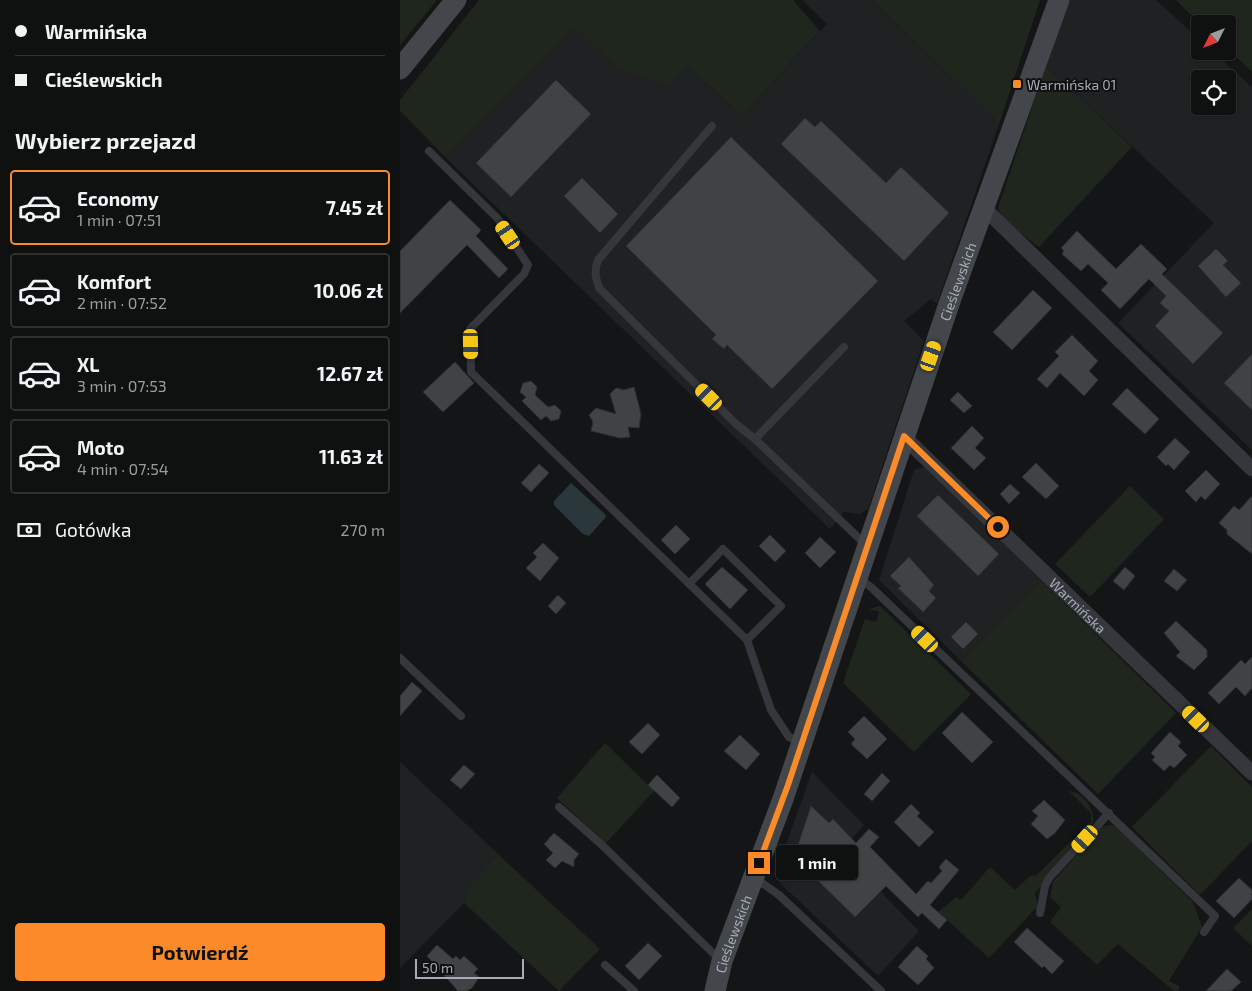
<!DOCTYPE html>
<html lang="pl">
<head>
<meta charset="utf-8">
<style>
	:root { --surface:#0f1010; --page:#1d1e1e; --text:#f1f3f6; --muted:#9b9d9f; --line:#2f3030; --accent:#fb8b28 }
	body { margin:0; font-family:"Exo 2",sans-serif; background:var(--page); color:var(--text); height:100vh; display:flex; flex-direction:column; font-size:19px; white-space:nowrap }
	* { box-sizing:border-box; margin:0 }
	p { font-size:16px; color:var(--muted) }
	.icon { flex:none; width:28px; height:28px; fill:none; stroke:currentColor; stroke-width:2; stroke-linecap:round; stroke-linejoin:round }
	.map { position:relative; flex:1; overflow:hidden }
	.panel { display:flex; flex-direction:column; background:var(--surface); width:400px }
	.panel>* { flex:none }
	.top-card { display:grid; align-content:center; height:110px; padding:0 15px; background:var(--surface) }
	.needle { width:32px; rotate:228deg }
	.buttons { position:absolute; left:791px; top:15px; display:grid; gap:10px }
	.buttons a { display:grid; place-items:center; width:45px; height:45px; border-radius:5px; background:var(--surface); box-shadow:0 1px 4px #0004,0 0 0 1px var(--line); font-size:25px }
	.scale { position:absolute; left:15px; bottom:12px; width:109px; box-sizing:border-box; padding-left:5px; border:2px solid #a5aeb7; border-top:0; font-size:14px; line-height:18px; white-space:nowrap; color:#a5aeb7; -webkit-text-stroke:4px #0f1011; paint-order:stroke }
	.end { position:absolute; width:22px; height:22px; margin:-11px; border:6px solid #fb8b28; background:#111; box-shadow:0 0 0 2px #111 }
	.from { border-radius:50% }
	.bubble { position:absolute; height:35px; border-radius:5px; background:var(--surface); box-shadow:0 1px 4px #0004,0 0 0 1px var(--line); font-size:16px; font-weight:700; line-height:35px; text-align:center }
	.car { position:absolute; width:15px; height:30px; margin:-15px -8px; border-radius:6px; box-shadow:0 0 4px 1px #0007; background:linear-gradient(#f5c518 24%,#345 0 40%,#f5c518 0 76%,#345 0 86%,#f5c518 0) }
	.top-card b { display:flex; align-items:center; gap:18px; height:48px; font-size:19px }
	.top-card b+b { border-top:1px solid var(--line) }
	.top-card i { width:12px; height:12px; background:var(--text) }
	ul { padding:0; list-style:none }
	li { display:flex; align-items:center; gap:15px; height:75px; margin:0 10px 8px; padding:0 5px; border:2px solid var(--line); border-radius:5px }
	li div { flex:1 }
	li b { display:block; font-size:19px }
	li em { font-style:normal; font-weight:700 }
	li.on { border-color:var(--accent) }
	li>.icon { width:45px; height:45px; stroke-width:1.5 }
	h2 { padding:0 15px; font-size:22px; line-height:60px }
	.pay { display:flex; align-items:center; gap:12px; height:55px; padding:0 15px; font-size:19px }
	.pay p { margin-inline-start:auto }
	.primary-button { display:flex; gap:10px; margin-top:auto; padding:10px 15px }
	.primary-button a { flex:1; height:58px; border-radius:5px; background:var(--accent); color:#111; font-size:20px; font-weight:700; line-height:58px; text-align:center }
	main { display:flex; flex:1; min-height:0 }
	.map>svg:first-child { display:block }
	.built { fill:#202123; fill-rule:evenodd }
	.green { fill:#1f261e }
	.water { fill:#2a373b }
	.building { fill:#404346; stroke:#2e2f32 }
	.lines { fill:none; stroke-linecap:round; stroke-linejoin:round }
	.lane { stroke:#35373c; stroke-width:8 }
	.street { stroke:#35373c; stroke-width:15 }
	.secondary { stroke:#43474c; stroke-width:21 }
	.route { stroke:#fb8b28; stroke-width:6 }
	.poi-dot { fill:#fb8b28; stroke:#0f1011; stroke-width:2 }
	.labels { text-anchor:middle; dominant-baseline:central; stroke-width:4; stroke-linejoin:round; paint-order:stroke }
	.poi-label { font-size:14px; fill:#a5aeb7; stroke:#0f1011; text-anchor:start }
	.street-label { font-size:14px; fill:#a5aeb7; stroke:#0f1011 }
</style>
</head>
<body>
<main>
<section class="panel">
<div class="top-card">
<b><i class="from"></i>Warmińska</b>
<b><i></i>Cieślewskich</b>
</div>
<h2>Wybierz przejazd</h2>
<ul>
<li class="on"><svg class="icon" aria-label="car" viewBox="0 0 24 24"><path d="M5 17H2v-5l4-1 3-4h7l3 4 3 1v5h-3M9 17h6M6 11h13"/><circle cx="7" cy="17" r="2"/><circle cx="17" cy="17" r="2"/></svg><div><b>Economy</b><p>1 min · 07:51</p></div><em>7.45 zł</em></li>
<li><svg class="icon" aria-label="car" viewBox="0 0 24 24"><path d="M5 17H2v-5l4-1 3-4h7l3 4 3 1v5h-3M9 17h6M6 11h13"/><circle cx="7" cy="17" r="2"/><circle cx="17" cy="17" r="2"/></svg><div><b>Komfort</b><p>2 min · 07:52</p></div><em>10.06 zł</em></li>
<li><svg class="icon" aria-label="car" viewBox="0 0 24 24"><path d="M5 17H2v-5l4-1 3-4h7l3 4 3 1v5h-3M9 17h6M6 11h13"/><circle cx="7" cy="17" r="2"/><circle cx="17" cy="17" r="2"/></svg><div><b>XL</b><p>3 min · 07:53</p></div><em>12.67 zł</em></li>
<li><svg class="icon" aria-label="car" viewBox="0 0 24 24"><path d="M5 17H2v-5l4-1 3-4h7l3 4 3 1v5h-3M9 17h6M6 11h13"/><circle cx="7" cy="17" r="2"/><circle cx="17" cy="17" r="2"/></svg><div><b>Moto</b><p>4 min · 07:54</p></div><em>11.63 zł</em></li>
</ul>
<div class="pay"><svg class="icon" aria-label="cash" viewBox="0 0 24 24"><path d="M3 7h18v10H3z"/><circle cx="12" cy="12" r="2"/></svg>Gotówka<p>270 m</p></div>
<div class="primary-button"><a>Potwierdź</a></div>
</section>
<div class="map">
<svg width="852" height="991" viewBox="0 0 852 991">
	<rect width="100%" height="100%" fill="#141516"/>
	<!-- built -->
	<g class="built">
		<path d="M402,0H472L599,124L537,304L531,299L504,321L524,341L468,509L460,514L444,512L430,529L45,157L173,27L216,67L287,66L342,116L427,24Z"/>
		<path d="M669,0H756L800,40V51H812L852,87V450L718,323L814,223L646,66ZM800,79H828V106H800Z"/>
		<path d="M525,467L641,580L561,661L479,580L514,470Z"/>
		<path d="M0,762L98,854L66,890L64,903L0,968Z"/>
		<path d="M412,772L464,825L441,851L519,931L478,976L379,882L376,872Z"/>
	</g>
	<!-- green -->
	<g class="green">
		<path d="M0,0H37L0,45Z"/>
		<path d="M79,0H393L420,31L342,116L287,66L269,86L216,67L173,28L45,157L0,111V100Z"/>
		<path d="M472,0H640L599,124Z"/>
		<path d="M776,0H852V72L828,49V24H800Z"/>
		<path d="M646,66L732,147L639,247L605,221L598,208Z"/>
		<path d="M730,486L764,519L690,597L655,564Z"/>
		<path d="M641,580L776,713L698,794L561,661Z"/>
		<path d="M480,606L571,694L514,752L443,683L465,619L476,622L479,612L469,609Z"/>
		<path d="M205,743L254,791L206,843L157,798Z"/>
		<path d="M811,746L852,787V841L800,895L732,827Z"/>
		<path d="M669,791C684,793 695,808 693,823L635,893L638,906L637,910L635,909L589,958L538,912L556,897L561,900L590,867L615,890L630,876L637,875L691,821V813Z"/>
		<path d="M709,825L716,826L793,902L802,927L769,981L779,986V991H774L718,944L697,965L650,922L661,907L650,897L653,882L701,827Z"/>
		<path d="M98,854L200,949L159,991L64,903L65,890Z"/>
		<path d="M852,909V946L833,928Z"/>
	</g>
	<!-- water -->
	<path class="water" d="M171,483L205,514L206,517L189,536L183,534L154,505V501Z"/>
	<!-- building -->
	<g class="building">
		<path d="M156,80L191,114L111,197L76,163Z"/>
		<path d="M405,118L415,127L421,121L486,183L501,167L549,213L504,261L381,144Z"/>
		<path d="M331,137L478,281L372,389L327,345L324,349L312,339L316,335L226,246Z"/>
		<path d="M182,178L218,214L200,233L164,196Z"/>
		<path d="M50,200L81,230L76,236L108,269L99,278L67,245L0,313V251Z"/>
		<path d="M677,231L716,269L741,244L767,269L762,274L823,333L793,364L755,326L769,311L760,303L766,296L749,279L720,309L701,290L708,283L688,264L681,271L662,254L664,251L661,248Z"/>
		<path d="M816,249L828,261L823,265L841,283L826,297L798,266Z"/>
		<path d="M633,290L652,308L612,350L593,332Z"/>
		<path d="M672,335L698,361L689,371L698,380L684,396L660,373L647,388L637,379L659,356L655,352Z"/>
		<path d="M852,354V410L824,383Z"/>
		<path d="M55,362L74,383L43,412L23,392Z"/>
		<path d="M131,381L137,387L135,395L148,407L155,405L161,411L159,419L151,421L146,416L141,420L122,401L126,397L120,392L123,383Z"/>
		<path d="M234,387L241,414L239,428L228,427L230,437L220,438L191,431L193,422L189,415L196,408L216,414L210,394L216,388L224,390Z"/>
		<path d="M727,388L759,419L745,434L712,404Z"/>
		<path d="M558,392L572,406L564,413L550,400Z"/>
		<path d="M572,426L584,438L575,448L586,458L574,470L551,448Z"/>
		<path d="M775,438L790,452L774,470L768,464L766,466L757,457Z"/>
		<path d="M636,463L659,486L646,499L622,477Z"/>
		<path d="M139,464L149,473L131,492L121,483Z"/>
		<path d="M806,470L820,484L805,500L801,496L796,502L785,491Z"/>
		<path d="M610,484L620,493L609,504L600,494Z"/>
		<path d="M538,495L599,554L578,576L517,516Z"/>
		<path d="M852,496V554L827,534V530L819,523L834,506L839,510Z"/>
		<path d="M276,525L290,539L275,554L261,540Z"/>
		<path d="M370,535L386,551L375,562L359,546Z"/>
		<path d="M420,537L436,552L420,568L405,553Z"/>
		<path d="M143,543L159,558L140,581L126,568L137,557L133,553Z"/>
		<path d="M509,557L534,585L529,591L536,598L523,612L498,588L501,586L490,576Z"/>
		<path d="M322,567L348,590L330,609L305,584Z"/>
		<path d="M725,567L735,576L724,590L713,581Z"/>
		<path d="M774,569L787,580L777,591L764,581Z"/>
		<path d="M158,595L166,603L156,614L148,606Z"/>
		<path d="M776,621L807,650V657L794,670L776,656L780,652L764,633Z"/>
		<path d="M566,622L578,634L563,649L551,637Z"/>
		<path d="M852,657V688L845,696L836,687L819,704L808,693L841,660L845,664Z"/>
		<path d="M12,682L22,691L0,716V696Z"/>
		<path d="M562,712L593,742L572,763L542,733Z"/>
		<path d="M464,716L487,739L467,759L451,744L455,739L448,732Z"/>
		<path d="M248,723L260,735L242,754L229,742Z"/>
		<path d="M770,732L781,742L778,746L787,755L774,768L770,765L764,771L752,760L755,757L751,753Z"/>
		<path d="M340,735L360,754L346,770L324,751Z"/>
		<path d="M64,765L75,774L61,789L50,780Z"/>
		<path d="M482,773L490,781L472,801L464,794Z"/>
		<path d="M257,775L280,798L272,807L248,785Z"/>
		<path d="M644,800L665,820L655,833L647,839L631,824L638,816L632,811Z"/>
		<path d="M511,804L520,813L517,816L534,832L519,847L494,822Z"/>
		<path d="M411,806L429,823L433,819L456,843L469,829L479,837L470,847L516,894L528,881L531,883L542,871L539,867L546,859L559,870L530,905L547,920L539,929L522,913L518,917L486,886L455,917L396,859L404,851L398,845Z"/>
		<path d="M154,833L179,854L174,860V867L162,861L155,868L146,860L153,853L144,844Z"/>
		<path d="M839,878L852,890V899L834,918L816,901Z"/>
		<path d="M627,928L664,961L652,974L644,966L642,968L614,942Z"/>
		<path d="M248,943L262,956L239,980L225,966Z"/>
		<path d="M37,945L53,959L56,956L60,960L64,956L78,969L74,973L79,977L72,988L66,991H58L27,956Z"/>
		<path d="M517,946L528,956L526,959L534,968L518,985L498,967Z"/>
		<path d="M827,969L841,982L831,991H806Z"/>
	</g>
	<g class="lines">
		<!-- lane -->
		<g class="lane">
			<path d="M312,126L198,260C194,271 195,278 200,289L336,424L355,439L465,544"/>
			<path d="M29,151L98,219L128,265L124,274L70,329L71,372L347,640L371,710L389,737L402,742"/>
			<path d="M355,439L444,347"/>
			<path d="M458,578L471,587L815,916L804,932"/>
			<path d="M289,584L323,549L381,606L347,640"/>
			<path d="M0,658L61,716"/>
			<path d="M159,807L202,845L320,960"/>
			<path d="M355,878L379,895L481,991"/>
			<path d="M640,913L645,886L649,878L709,813"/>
			<path d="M205,965L234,991"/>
		</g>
		<!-- street -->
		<g class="street">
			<path d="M584,208L852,469"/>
			<path id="s1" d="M504,437L852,773"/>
		</g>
		<!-- secondary -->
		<g class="secondary">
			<path d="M0,69L56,0"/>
			<path id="s2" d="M315,991L322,961L383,799L550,301L659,0"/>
		</g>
	</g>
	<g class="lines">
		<!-- route -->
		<path class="route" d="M359,863L388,785L504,436L598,527"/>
	</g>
	<!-- markers -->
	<rect class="poi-dot" x="612" y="79" width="10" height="10" rx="2.5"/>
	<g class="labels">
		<!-- poi labels -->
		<g class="poi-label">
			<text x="627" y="84">Warmińska 01</text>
		</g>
		<!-- street labels -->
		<g class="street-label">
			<text stroke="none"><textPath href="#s2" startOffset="750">Cieślewskich</textPath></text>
			<text stroke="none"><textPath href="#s1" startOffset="242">Warmińska</textPath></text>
			<text stroke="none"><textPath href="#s2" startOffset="60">Cieślewskich</textPath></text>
		</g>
	</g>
</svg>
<div class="buttons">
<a><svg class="needle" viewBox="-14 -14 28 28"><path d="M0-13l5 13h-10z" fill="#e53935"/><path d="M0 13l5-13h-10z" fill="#9b9d9f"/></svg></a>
<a><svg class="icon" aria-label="locate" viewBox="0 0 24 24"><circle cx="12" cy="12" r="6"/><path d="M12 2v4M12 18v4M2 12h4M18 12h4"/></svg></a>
</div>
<div class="scale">50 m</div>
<i class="end from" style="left:598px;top:527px"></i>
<i class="end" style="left:359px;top:863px"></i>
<div class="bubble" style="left:376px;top:845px;width:82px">1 min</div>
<i class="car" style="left:108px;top:235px;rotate:326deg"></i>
<i class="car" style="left:71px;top:344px;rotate:179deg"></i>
<i class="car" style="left:531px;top:356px;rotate:19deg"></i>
<i class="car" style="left:309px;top:397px;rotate:315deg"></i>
<i class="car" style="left:525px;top:639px;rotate:314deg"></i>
<i class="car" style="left:796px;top:719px;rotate:314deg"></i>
<i class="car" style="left:685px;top:839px;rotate:222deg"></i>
</div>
</main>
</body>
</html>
